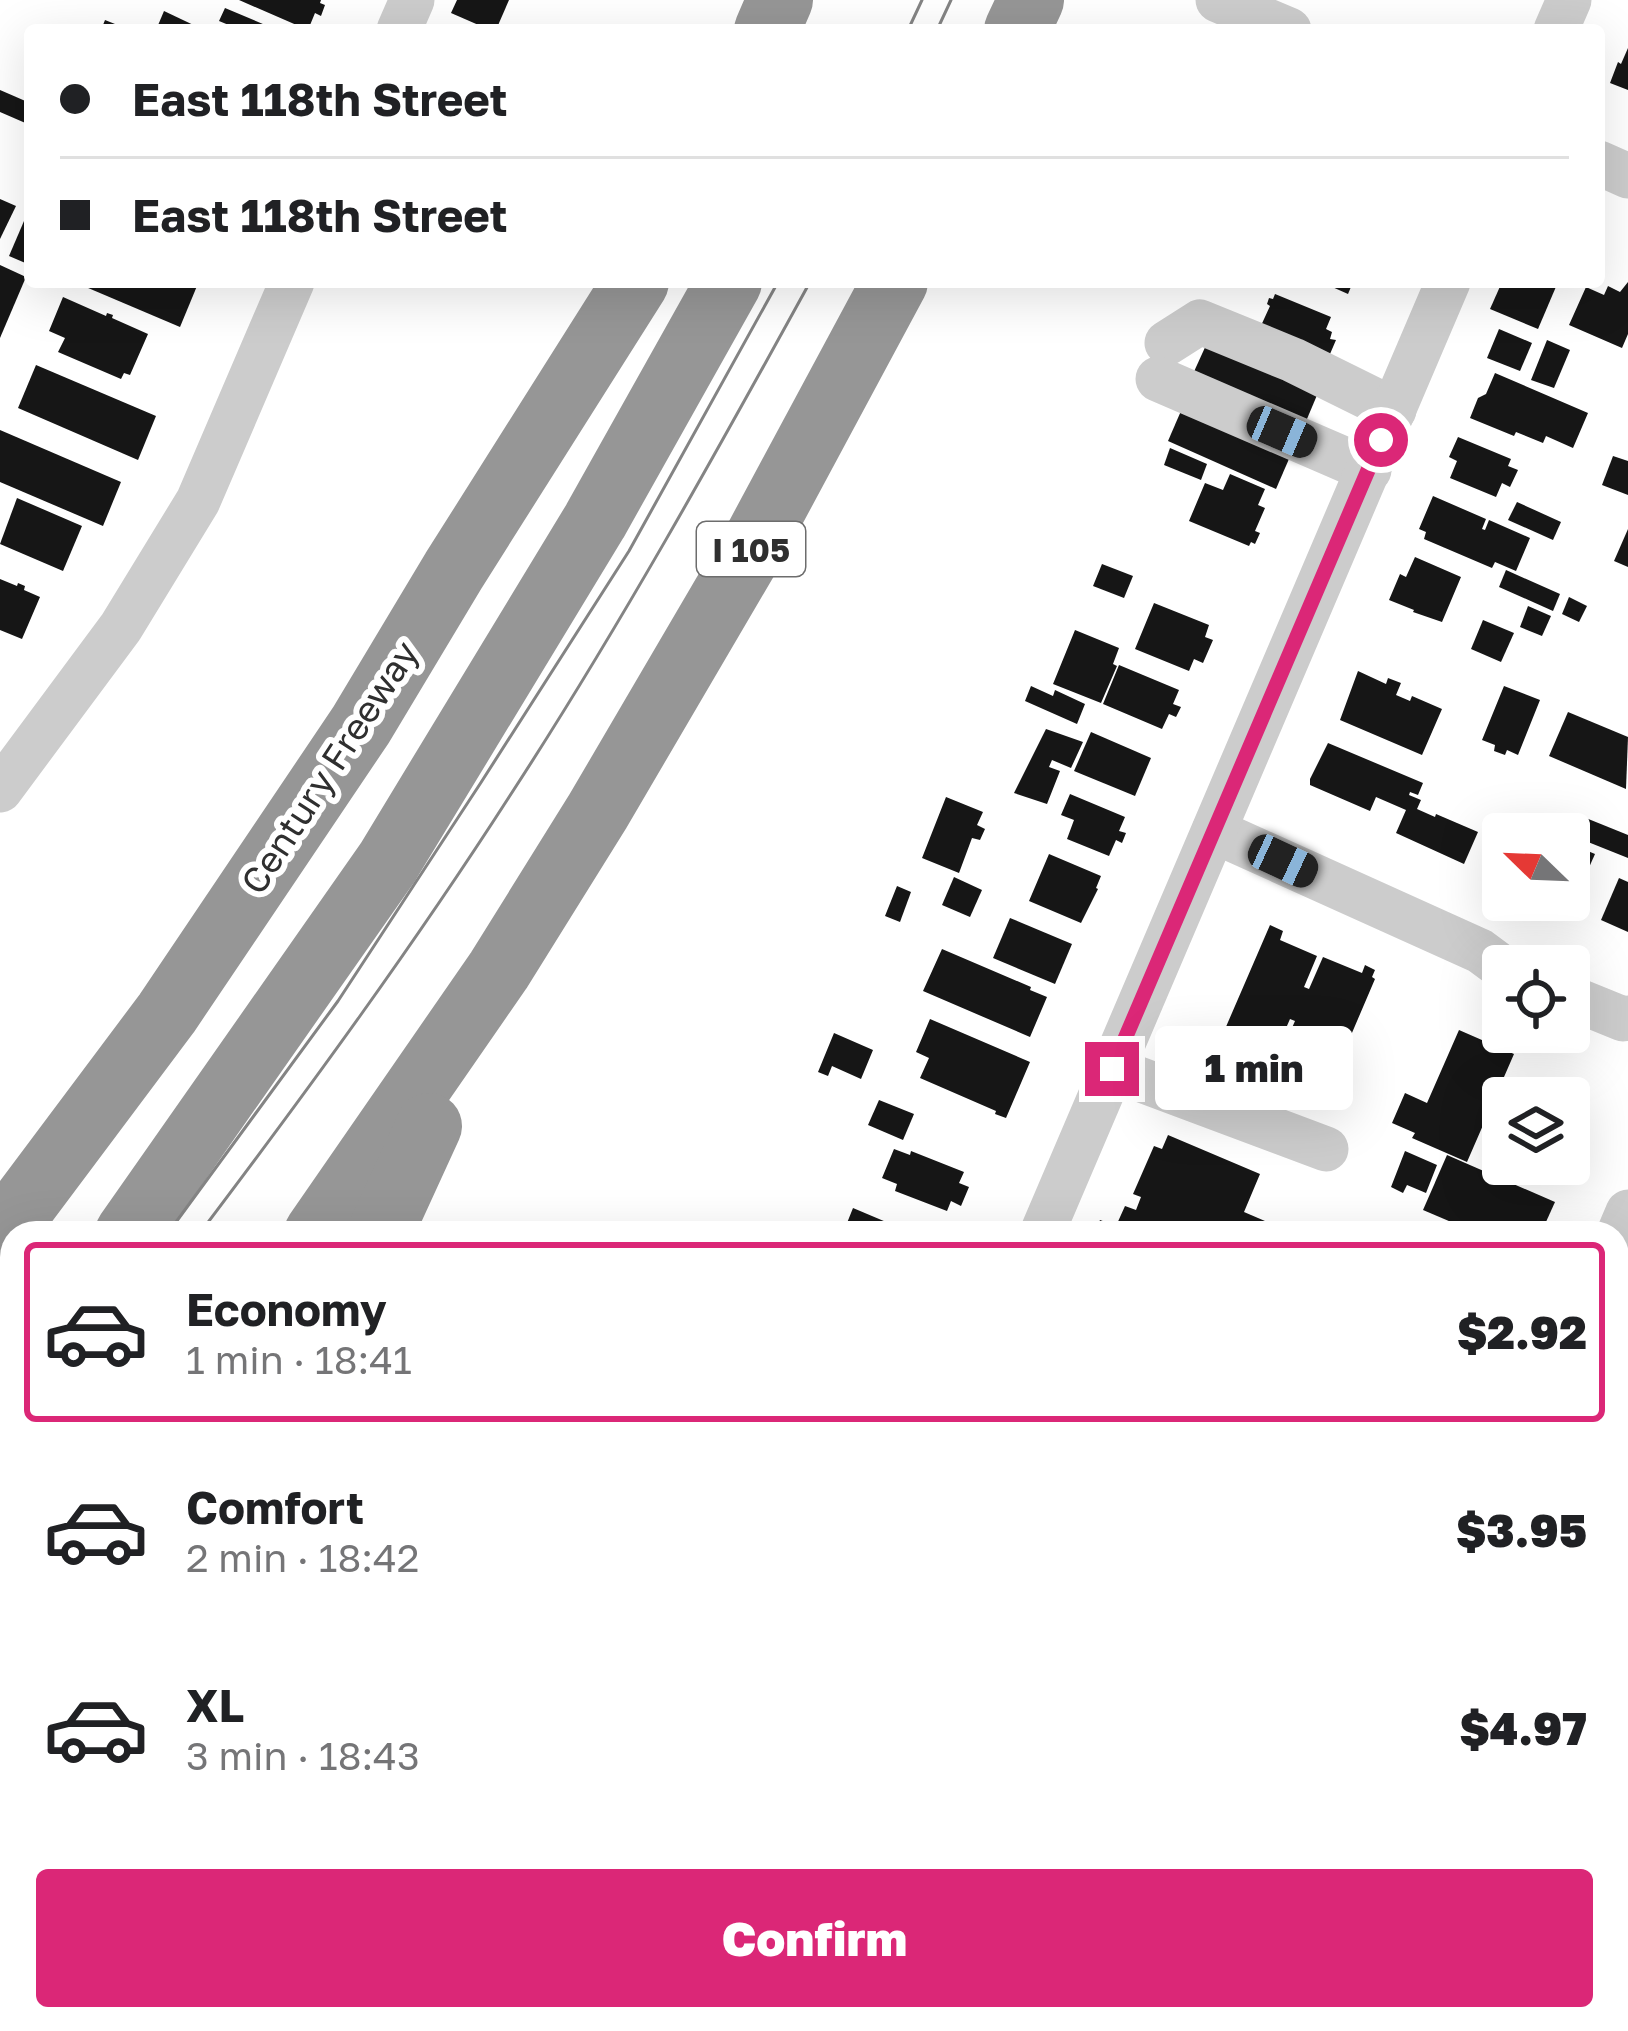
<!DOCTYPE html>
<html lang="en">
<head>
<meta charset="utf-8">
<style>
	:root { --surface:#fff; --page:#f2f2f2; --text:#202124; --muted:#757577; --line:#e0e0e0; --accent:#db2777 }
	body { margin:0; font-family:"Golos Text",sans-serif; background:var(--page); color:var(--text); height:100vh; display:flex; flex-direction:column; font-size:45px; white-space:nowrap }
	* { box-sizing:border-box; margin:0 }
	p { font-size:39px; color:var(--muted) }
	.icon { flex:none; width:66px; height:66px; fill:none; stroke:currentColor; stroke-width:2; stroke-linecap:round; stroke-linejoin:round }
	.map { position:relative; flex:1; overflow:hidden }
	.drawer { position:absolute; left:0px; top:1221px; width:1629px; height:810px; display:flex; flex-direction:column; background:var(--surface); border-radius:36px 36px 0 0; box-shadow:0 12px 48px #0002 }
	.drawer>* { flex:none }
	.hud { position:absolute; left:24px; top:24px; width:1581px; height:264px; border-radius:12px; box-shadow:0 12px 48px #0002; display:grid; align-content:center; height:264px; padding:0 36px; background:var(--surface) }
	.needle { width:78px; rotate:293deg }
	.tools { position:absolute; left:1482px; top:813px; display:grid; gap:24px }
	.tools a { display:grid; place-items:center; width:108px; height:108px; border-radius:12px; background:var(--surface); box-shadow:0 12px 48px #0002; font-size:60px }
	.end { position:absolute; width:54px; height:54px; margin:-27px; border:15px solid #db2777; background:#fff; box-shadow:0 0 0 6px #fff }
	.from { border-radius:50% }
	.bubble { position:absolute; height:84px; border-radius:12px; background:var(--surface); box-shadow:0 12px 48px #0002; font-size:39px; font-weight:800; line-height:84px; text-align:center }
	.car { position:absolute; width:36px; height:72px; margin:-36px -18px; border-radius:15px; box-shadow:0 0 9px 3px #0007; background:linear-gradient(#222 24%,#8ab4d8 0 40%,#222 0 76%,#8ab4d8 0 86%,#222 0) }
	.hud b { display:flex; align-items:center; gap:42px; height:114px; font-size:45px }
	.hud b+b { border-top:3px solid var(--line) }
	.hud i { width:30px; height:30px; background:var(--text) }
	ul { padding:21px 0 0; list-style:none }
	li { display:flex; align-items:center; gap:36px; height:180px; margin:0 24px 18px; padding:0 12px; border:6px solid transparent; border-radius:12px }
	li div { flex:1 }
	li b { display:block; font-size:45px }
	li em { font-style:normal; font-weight:800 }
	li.current { border-color:var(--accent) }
	li>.icon { width:108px; height:108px; stroke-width:1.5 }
	.button { display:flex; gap:24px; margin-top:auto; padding:24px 36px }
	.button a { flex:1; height:138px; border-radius:12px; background:var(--accent); color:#fff; font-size:48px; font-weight:800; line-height:138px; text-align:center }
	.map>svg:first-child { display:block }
	.building { fill:#161616 }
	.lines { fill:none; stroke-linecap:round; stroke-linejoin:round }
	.minor { stroke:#ccc; stroke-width:45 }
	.major { stroke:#a7a7a7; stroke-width:57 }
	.highway { stroke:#969696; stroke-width:66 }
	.tram { stroke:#848484; stroke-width:3 }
	.route { stroke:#db2777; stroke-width:15 }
	.labels { text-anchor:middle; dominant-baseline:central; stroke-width:12; stroke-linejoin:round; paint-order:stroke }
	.shield { fill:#fff; stroke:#6d6d6d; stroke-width:3 }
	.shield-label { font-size:33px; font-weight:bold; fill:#2f2f2f }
	.street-label { font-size:36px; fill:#2f2f2f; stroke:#fff }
</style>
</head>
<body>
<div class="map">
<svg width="1628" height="2031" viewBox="0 0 1628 2031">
	<rect width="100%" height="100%" fill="#fff"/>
	<!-- building -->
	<g class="building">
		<path d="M239,0H321L320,3L325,5L321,16L315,13L308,30Z"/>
		<path d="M457,0H509L496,30H490L451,13Z"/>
		<path d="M225,8L277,30H235L236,28L219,21Z"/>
		<path d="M164,11L204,30H156Z"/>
		<path d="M105,20L130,30H101Z"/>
		<path d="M1628,48V90L1610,83L1618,62L1621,64Z"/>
		<path d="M0,90L30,103V125L0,112Z"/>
		<path d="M0,199L16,206L0,239Z"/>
		<path d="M30,207V265L9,256Z"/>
		<path d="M0,265L26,277L0,338Z"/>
		<path d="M74,282H187L197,286L180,327Z"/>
		<path d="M1321,282H1353L1348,294Z"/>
		<path d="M1502,282H1558L1538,329L1490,309Z"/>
		<path d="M1628,282V334L1622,348L1569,325L1586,287L1604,295L1608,286L1620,292Z"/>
		<path d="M1275,294L1331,317L1326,329L1332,332L1330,339L1336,340L1330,354L1259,330L1270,306L1267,304L1269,298L1273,299Z"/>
		<path d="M63,297L106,316L107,313L113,315L112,318L148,334L130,375L124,373L121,379L58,352L65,338L49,331Z"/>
		<path d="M1499,329L1532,343L1520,371L1487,358Z"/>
		<path d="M1212,332L1323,381L1304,426L1192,376Z"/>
		<path d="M1547,340L1570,350L1554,388L1531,380Z"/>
		<path d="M36,365L156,416L138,460L18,408Z"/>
		<path d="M1495,373L1588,413L1573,448L1546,436L1543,443L1516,432L1514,436L1470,418L1478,398L1486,394Z"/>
		<path d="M1187,397L1295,445L1276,489L1168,441Z"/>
		<path d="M0,430L121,482L103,526L0,482Z"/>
		<path d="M1458,437L1511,459L1508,466L1518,470L1510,487L1502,483L1496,497L1450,478L1457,461L1449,457Z"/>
		<path d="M1170,448L1207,464L1201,480L1164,465Z"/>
		<path d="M1613,456L1628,461V495L1602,485Z"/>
		<path d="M1230,474L1265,489L1258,505L1265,508L1255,531L1260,533L1255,544L1251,542L1249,546L1189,521L1205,483L1223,490Z"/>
		<path d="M1433,496L1486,519L1482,529L1485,530L1489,520L1530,538L1516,571L1495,562L1492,568L1424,539L1426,532L1419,529Z"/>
		<path d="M17,498L82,526L63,571L0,544Z"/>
		<path d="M1517,502L1561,522L1553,540L1508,520Z"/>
		<path d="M1628,529V567L1614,561Z"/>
		<path d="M1415,557L1461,577L1442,622L1413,612L1414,610L1389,600L1400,574L1406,577Z"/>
		<path d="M1102,564L1133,576L1124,598L1093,586Z"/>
		<path d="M1506,570L1560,594L1553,611L1499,587Z"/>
		<path d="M0,579L17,586L18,583L25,586L24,590L40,597L22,639L0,630Z"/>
		<path d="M1569,597L1587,606L1579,622L1562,614Z"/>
		<path d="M1154,603L1209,625L1205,637L1213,640L1203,663L1194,659L1189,671L1135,649Z"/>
		<path d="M1528,606L1551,616L1542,636L1520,627Z"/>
		<path d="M1483,620L1514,633L1501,662L1471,649Z"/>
		<path d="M1075,630L1119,648L1113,664L1117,666L1101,703L1053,684Z"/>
		<path d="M1119,665L1179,690L1173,704L1181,707L1176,717L1169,714L1162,729L1103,704Z"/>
		<path d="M1358,671L1386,684L1388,678L1401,683L1396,695L1410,701L1412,696L1442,709L1422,755L1340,720Z"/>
		<path d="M1031,686L1053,696L1055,690L1085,704L1077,724L1025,701Z"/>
		<path d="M1504,686L1540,700L1518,755L1507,750L1505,755L1494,751L1495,745L1482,740Z"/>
		<path d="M1568,712L1628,737L1626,789L1549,756Z"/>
		<path d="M1046,729L1083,742L1071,768L1052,760L1049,767L1060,771L1047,804L1014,793Z"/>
		<path d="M1091,732L1151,758L1135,796L1074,771Z"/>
		<path d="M1328,743L1423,783L1418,795L1410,792L1409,795L1421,800L1417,809L1435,817L1436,814L1478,832L1464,864L1396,833L1406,810L1376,797L1370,811L1310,785V779Z"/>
		<path d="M1070,794L1125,817L1119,831L1126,833L1122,843L1116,840L1109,856L1067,839L1074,820L1061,815Z"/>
		<path d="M946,797L983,812L977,825L985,829L980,840L972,838L959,873L922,858Z"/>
		<path d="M1581,816L1628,835V858L1573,836Z"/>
		<path d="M1569,843L1595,854L1583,881L1569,875Z"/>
		<path d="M1049,854L1101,876L1096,888L1098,889L1081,923L1029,901Z"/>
		<path d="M954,877L982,890L970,917L942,905Z"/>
		<path d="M1619,878L1628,882V932L1601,920Z"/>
		<path d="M897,886L911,892L900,922L885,916Z"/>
		<path d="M1010,918L1072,944L1055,984L993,958Z"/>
		<path d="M1270,925L1283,931L1280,940L1317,956L1304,987L1309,989L1323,957L1362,973L1365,965L1375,970L1372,977L1375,979L1334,1075L1331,1074L1327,1082L1319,1079L1323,1071L1281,1053L1295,1021L1290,1019L1276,1051L1235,1034L1232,1040L1222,1036Z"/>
		<path d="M942,949L1031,987L1030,990L1047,997L1030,1037L923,991Z"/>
		<path d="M930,1019L1030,1062L1006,1118L995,1114L996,1111L920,1078L929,1058L916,1052Z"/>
		<path d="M1459,1030L1514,1054L1467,1162L1412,1138L1415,1133L1392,1123L1405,1093L1427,1103Z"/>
		<path d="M834,1033L873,1050L861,1079L832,1066L828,1076L818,1072Z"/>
		<path d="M879,1100L914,1114L903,1140L868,1125Z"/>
		<path d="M1168,1135L1260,1174L1244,1212L1293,1233H1094L1100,1220L1116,1226L1125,1206L1136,1210L1141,1197L1133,1194L1154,1146L1162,1149Z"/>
		<path d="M894,1149L910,1155L911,1151L964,1172L959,1183L969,1187L961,1206L951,1201L947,1211L895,1191L897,1184L882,1178Z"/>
		<path d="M1405,1151L1437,1165L1426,1193L1407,1185L1403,1193L1391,1187Z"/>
		<path d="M1447,1155L1555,1202L1541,1233H1477L1423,1210Z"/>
		<path d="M853,1208L898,1227L895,1233H843Z"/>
		<path d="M1628,1418V1449L1617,1444Z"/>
		<path d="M1617,1467L1628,1472V1520L1617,1515Z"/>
		<path d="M1617,1526L1628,1530V1580L1617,1575Z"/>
		<path d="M1617,1603L1628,1608V1659L1617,1655Z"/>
		<path d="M1617,1685L1628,1689V1697L1617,1723Z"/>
		<path d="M178,2019H280L275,2031H173Z"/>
		<path d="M336,2019H347L375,2031H331Z"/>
		<path d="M778,2019H818L813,2031H779L773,2029Z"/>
		<path d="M837,2019H886L881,2031H831Z"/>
		<path d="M935,2019H984L979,2031H930Z"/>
		<path d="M1008,2019H1053L1048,2031H1003Z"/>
		<path d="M1167,2019L1195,2031H1162Z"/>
		<path d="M1364,2019H1368L1396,2031H1355Z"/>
	</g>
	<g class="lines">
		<!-- minor -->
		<g class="minor">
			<path d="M1218,0L1289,30"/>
			<path d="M399,30L412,0"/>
			<path d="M1556,30L1569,0"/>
			<path d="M1599,163L1628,176"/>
			<path d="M1167,343L1200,322L1293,360L1394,410"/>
			<path d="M1158,379L1369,470"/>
			<path d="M0,790L121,627L198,501L292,282"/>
			<path d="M1214,831L1480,951L1503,968"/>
			<path d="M1569,997L1623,1019L1628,1018"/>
			<path d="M1112,1069L1326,1149"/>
			<path d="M1042,1233L1448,282"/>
			<path d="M1617,1238L1628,1212"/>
			<path d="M1210,2019L1237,2031"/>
			<path d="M123,2031L128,2019"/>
			<path d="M702,2031L707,2019"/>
			<path d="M1280,2031L1285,2019"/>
		</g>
		<!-- major -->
		<path class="major" d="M493,2019L521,2031"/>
		<!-- highway -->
		<g class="highway">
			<path d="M767,30L780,0"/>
			<path d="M1017,30L1031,0"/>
			<path d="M128,1233L388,862L595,521L729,282"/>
			<path d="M317,1233L499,970L598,811L751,550L895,282"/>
			<path d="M380,1233L429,1126"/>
			<path d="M0,1236L167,1013L361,725L454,570L636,282"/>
			<path d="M0,1405L12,1389"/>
			<path d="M0,1659L12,1643"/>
			<path d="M0,1796L12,1778"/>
		</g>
		<!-- tram -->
		<g class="tram">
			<path d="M908,30L922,0"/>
			<path d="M937,30L951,0"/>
			<path d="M168,1233L338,1001L480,784L629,551L778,282"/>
			<path d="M200,1233C308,1090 414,945 511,794C619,628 715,455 810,282"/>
			<path d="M0,1456L12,1439"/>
			<path d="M0,1503L12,1487"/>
		</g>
	</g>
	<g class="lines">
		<!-- route -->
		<path class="route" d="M1112,1069L1381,440"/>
	</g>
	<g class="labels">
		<!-- shield labels -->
		<rect class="shield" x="697" y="522" width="108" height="54" rx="9"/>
		<g class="shield-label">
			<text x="751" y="549">I 105</text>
		</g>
		<!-- street labels -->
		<g class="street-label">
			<text transform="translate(329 767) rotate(-57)">Century Freeway</text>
		</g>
	</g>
</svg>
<div class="tools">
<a><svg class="needle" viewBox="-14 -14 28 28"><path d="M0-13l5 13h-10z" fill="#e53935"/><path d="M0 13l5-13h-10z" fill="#757577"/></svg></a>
<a><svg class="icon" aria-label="locate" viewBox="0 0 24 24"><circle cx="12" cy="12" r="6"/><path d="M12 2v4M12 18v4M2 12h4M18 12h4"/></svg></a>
<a><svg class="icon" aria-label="layers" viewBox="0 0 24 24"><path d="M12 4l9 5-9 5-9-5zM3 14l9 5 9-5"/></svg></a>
</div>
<i class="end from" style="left:1381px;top:440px"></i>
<i class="end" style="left:1112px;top:1069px"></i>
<div class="bubble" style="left:1155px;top:1026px;width:198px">1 min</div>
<i class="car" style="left:1282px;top:432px;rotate:113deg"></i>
<i class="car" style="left:1283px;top:861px;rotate:115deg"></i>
<div class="hud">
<b><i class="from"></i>East 118th Street</b>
<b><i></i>East 118th Street</b>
</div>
<section class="drawer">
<ul>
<li class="current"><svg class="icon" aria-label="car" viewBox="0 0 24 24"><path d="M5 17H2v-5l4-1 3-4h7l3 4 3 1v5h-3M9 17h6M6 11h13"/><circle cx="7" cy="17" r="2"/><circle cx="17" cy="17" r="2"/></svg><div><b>Economy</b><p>1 min · 18:41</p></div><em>$2.92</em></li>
<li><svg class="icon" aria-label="car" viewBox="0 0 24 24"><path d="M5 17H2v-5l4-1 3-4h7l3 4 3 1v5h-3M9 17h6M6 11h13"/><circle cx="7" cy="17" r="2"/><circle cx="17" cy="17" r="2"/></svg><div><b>Comfort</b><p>2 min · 18:42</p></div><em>$3.95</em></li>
<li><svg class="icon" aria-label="car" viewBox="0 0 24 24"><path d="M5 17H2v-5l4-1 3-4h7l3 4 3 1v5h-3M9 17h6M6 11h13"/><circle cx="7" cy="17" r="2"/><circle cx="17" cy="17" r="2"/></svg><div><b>XL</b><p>3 min · 18:43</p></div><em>$4.97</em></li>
</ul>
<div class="button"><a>Confirm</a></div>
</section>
</div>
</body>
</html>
